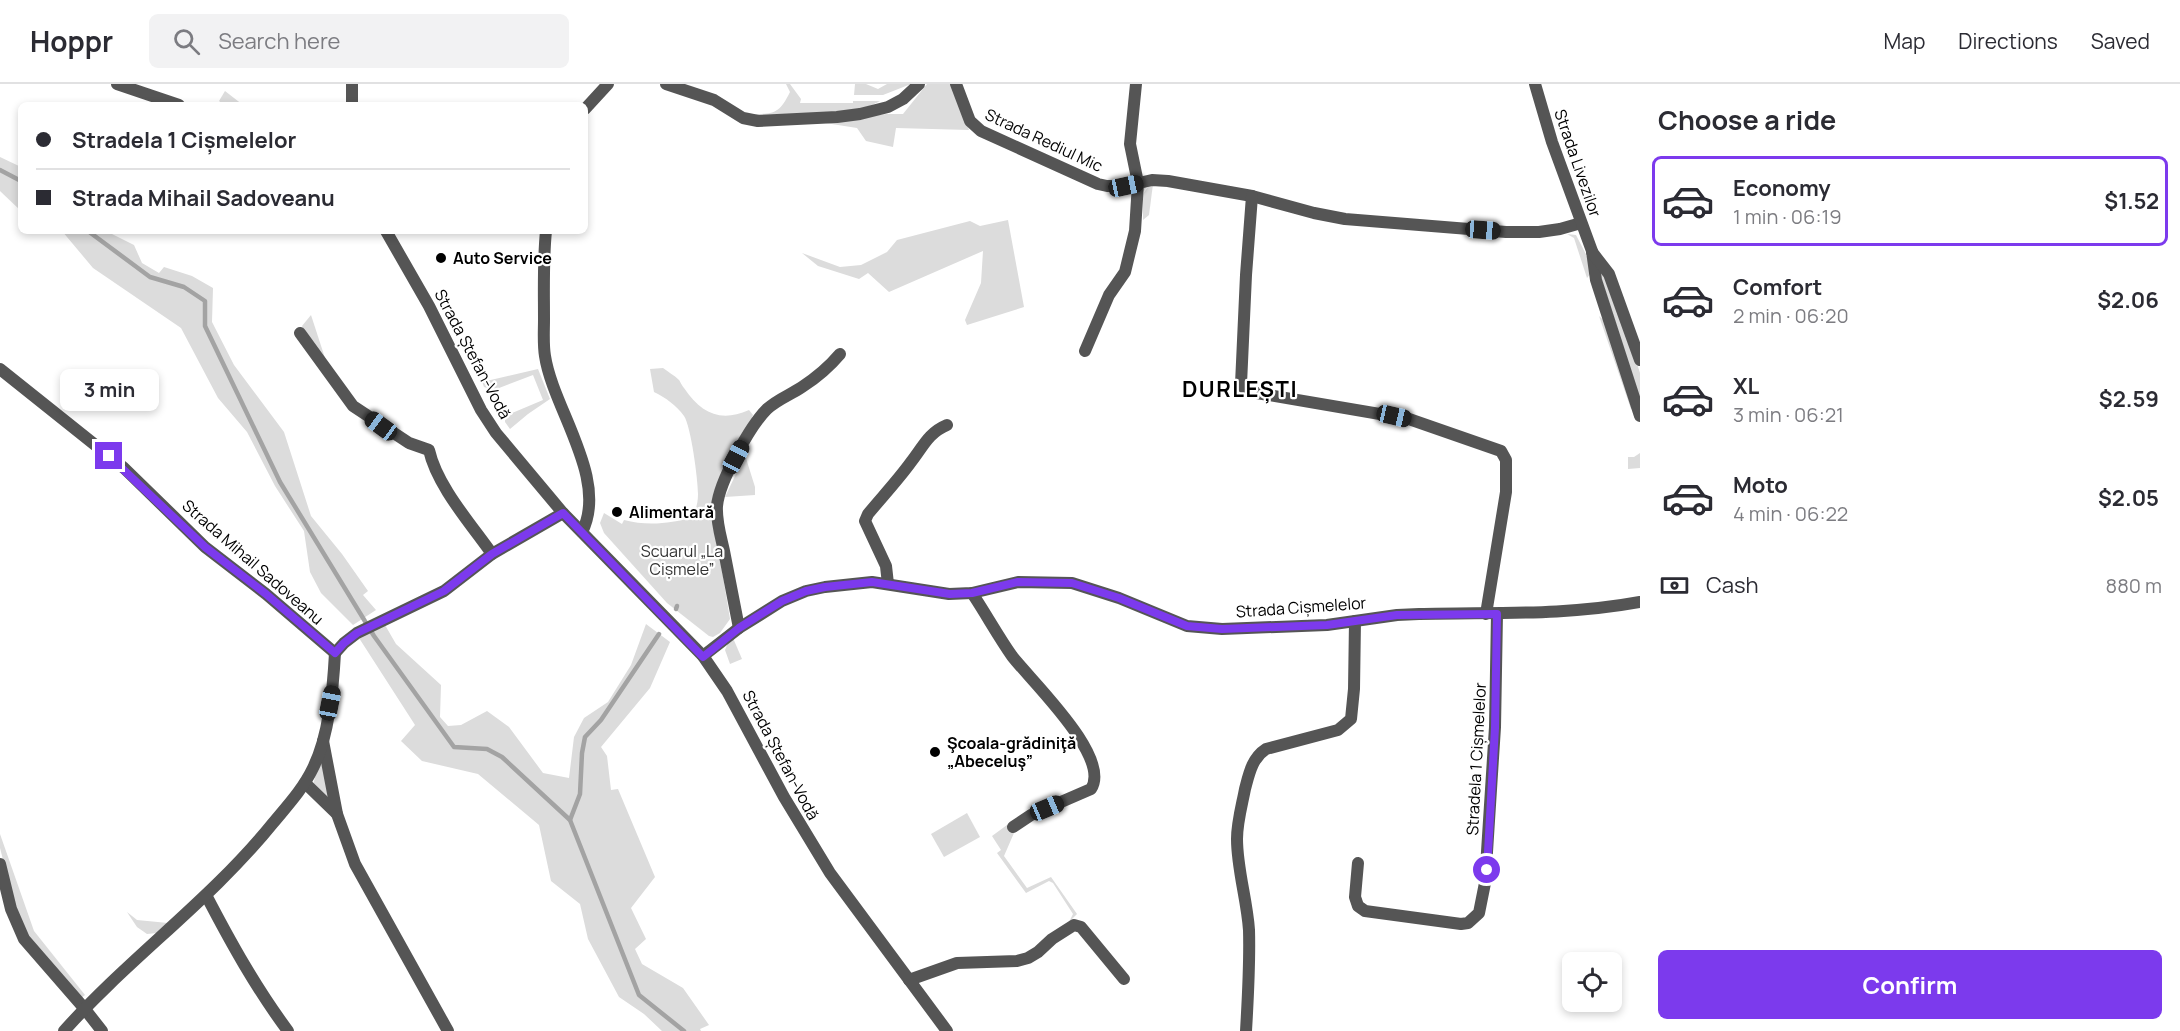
<!DOCTYPE html>
<html lang="en">
<head>
<meta charset="utf-8">
<style>
	:root { --surface:#fff; --page:#f2f2f3; --text:#2b2b33; --muted:#7c7c81; --line:#e1e1e2; --accent:#7c3aed }
	body { margin:0; font-family:Manrope,sans-serif; background:var(--page); color:var(--text); height:100vh; display:flex; flex-direction:column; font-size:22px; white-space:nowrap }
	* { box-sizing:border-box; margin:0 }
	p { font-size:20px; color:var(--muted) }
	.icon { flex:none; width:33px; height:33px; fill:none; stroke:currentColor; stroke-width:2; stroke-linecap:round; stroke-linejoin:round }
	.map { position:relative; flex:1; overflow:hidden }
	.panel { display:flex; flex-direction:column; background:var(--surface); width:540px }
	.panel>* { flex:none }
	.banner { position:absolute; left:18px; top:18px; width:570px; height:132px; border-radius:9px; box-shadow:0 3px 9px #0003; display:grid; align-content:center; height:132px; padding:0 18px; background:var(--surface) }
	.tools { position:absolute; left:1562px; top:868px; display:grid; gap:12px }
	.tools a { display:grid; place-items:center; width:60px; height:60px; border-radius:9px; background:var(--surface); box-shadow:0 3px 9px #0003; font-size:30px }
	.end { position:absolute; width:27px; height:27px; margin:-14px; border:8px solid #7c3aed; background:#fff; box-shadow:0 0 0 3px #fff }
	.from { border-radius:50% }
	.bubble { position:absolute; height:42px; border-radius:9px; background:var(--surface); box-shadow:0 3px 9px #0003; font-size:20px; font-weight:700; line-height:42px; text-align:center }
	.car { position:absolute; width:18px; height:36px; margin:-18px -9px; border-radius:8px; box-shadow:0 0 4px 2px #0007; background:linear-gradient(#222 24%,#8ab4d8 0 40%,#222 0 76%,#8ab4d8 0 86%,#222 0) }
	.banner b { display:flex; align-items:center; gap:21px; height:57px; font-size:22px }
	.banner b+b { border-top:2px solid var(--line) }
	.banner i { width:15px; height:15px; background:var(--text) }
	ul { padding:0; list-style:none }
	li { display:flex; align-items:center; gap:18px; height:90px; margin:0 12px 9px; padding:0 6px; border:3px solid transparent; border-radius:9px }
	li div { flex:1 }
	li b { display:block; font-size:22px }
	li em { font-style:normal; font-weight:700 }
	li.selected { border-color:var(--accent) }
	li>.icon { width:54px; height:54px; stroke-width:1.5 }
	h2 { padding:0 18px; font-size:27px; line-height:72px }
	.pay { display:flex; align-items:center; gap:15px; height:66px; padding:0 18px; font-size:22px }
	.pay p { margin-inline-start:auto }
	.primary-button { display:flex; gap:12px; margin-top:auto; padding:12px 18px }
	.primary-button a { flex:1; height:69px; border-radius:9px; background:var(--accent); color:#fff; font-size:24px; font-weight:700; line-height:69px; text-align:center }
	header { display:flex; align-items:center; gap:36px; box-sizing:border-box; height:84px; padding:0 30px; background:var(--surface); border-bottom:2px solid var(--line) }
	header strong { font-size:28px }
	nav { display:flex; gap:33px; margin-inline-start:auto; font-size:21px }
	.search { width:420px; height:54px; background:var(--page); display:flex; align-items:center; gap:15px; box-sizing:border-box; padding:0 21px; border-radius:9px; color:var(--muted); font-size:22px }
	main { display:flex; flex:1; min-height:0 }
	.map>svg:first-child { display:block }
	.green { fill:#dcdcdc }
	.lines { fill:none; stroke-linecap:round; stroke-linejoin:round }
	.stream { stroke:#a3a3a3; stroke-width:4.5 }
	.minor { stroke:#555; stroke-width:12 }
	.tertiary { stroke:#555; stroke-width:12 }
	.route { stroke:#7c3aed; stroke-width:8 }
	.poi-dot { fill:#000; stroke:#fff; stroke-width:2 }
	.labels { text-anchor:middle; dominant-baseline:central; stroke-width:4.5; stroke-linejoin:round; paint-order:stroke }
	.street-label { font-size:16px; fill:#000; stroke:#fff }
	.poi-label { font-size:16px; font-weight:bold; fill:#000; stroke:#fff; text-anchor:start }
	.park-label { font-size:16px; fill:#333; stroke:#fff }
	.district-label { font-size:22px; font-weight:bold; letter-spacing:1.5px; fill:#000; stroke:#fff }
</style>
</head>
<body>
<header>
<strong>Hoppr</strong>
<div class="search"><svg class="icon" aria-label="search" viewBox="0 0 24 24"><circle cx="10" cy="10" r="6"/><path d="M15 15l6 6"/></svg>Search here</div>
<nav><a>Map</a><a>Directions</a><a>Saved</a></nav>
</header>
<main>
<div class="map">
<svg width="1640" height="947" viewBox="0 0 1640 947">
	<rect width="100%" height="100%" fill="#fff"/>
	<!-- green -->
	<g class="green">
		<path d="M786,0H790L801,15L800,19H853V17H880C854,33 781,36 751,30C774,30 779,30 790,8Z"/>
		<path d="M855,0H866L878,5L887,0H911L883,11H854Z"/>
		<path d="M927,0H952L969,46L896,44L893,63L866,57L857,44L819,38L886,30H903Z"/>
		<path d="M225,7L243,21H224L219,17Z"/>
		<path d="M0,73L21,83V127L0,107Z"/>
		<path d="M1150,100H1153L1149,131L1143,136V110Z"/>
		<path d="M1008,136L1024,223L967,241L965,236L981,199L983,167L889,208L868,189L859,195L818,182L802,169L840,183L861,181L887,168L897,156L970,137L980,142Z"/>
		<path d="M62,147H106L134,161L142,179L159,189L164,183L192,192L213,204L212,238L234,281L284,348L311,432L342,470L368,507L363,511L376,526L353,541L321,509L310,488L304,447L275,402L247,348L218,314L181,244L93,184Z"/>
		<path d="M1567,150L1576,151L1590,178L1591,189L1587,194L1574,154Z"/>
		<path d="M1601,185L1625,242L1640,289V315L1600,190Z"/>
		<path d="M311,231L325,274L322,276L302,242Z"/>
		<path d="M1599,232L1607,239L1635,324L1631,325Z"/>
		<path d="M663,284C668,288 674,291 679,296C680,297 682,302 684,304C701,329 720,339 749,326L753,331L717,407L712,426L730,535L720,549L713,553L709,552L667,519L604,449L600,439L604,429L622,440L624,436C646,442 671,440 692,433C696,426 698,419 698,410C698,396 691,342 684,332C676,321 666,314 654,308L650,285Z"/>
		<path d="M538,285L550,315L528,330L510,345L505,338V332L543,316L533,291L494,306L484,303L482,298Z"/>
		<path d="M1640,369V384L1628,385V373H1634Z"/>
		<path d="M745,371L755,403V411L725,413Z"/>
		<path d="M646,540L670,558L650,604L601,663L607,672L611,706L618,705L655,793L631,824L646,855L635,865L642,880L683,904L709,941L700,945L701,947H662L644,930L619,913L588,855L580,820L551,797L539,741L478,690L422,677L401,657L415,641L359,554L385,541L396,560L441,601L440,633L448,642L461,641L487,627L509,643L543,689L569,694L574,653L584,634L608,618L631,581Z"/>
		<path d="M733,554L742,575L730,580L725,566L728,559Z"/>
		<path d="M324,679L330,718L313,700L318,684Z"/>
		<path d="M967,729L980,753L944,773L931,750Z"/>
		<path d="M1007,741L1014,749L1004,772L1027,804L1051,793L1077,830L1069,838L1073,830L1053,799L1049,797L1026,809L997,769L1001,766L992,752Z"/>
		<path d="M0,750L34,847L85,911L81,914L28,854L17,830L0,764Z"/>
		<path d="M127,828L137,836L168,839L157,849L147,850L137,843Z"/>
	</g>
	<g class="lines">
		<!-- stream -->
		<g class="stream">
			<path d="M0,86L21,97"/>
			<path d="M88,147L150,193L184,203L205,217V242L280,398L374,552L454,663L487,665L502,673L570,736L639,911L684,947"/>
			<path d="M676,525L677,522"/>
			<path d="M570,736L580,710L582,669L585,653L601,636L659,550"/>
		</g>
		<!-- minor -->
		<g class="minor">
			<path d="M666,0L714,16L743,34L758,37L837,33L860,30L888,23L903,15L919,0"/>
			<path d="M956,0L970,37L981,47L1098,100L1107,102H1126L1152,96L1168,97L1252,112L1314,129L1345,135L1506,148H1539L1560,145L1581,139"/>
			<path d="M585,25L608,0"/>
			<path d="M1252,112L1246,191L1241,300L1244,304L1251,308L1409,335L1501,367L1506,376V408L1486,530"/>
			<path d="M546,147C543,176 544,205 544,235C544,247 543,260 545,272C553,325 609,395 582,448"/>
			<path d="M300,249L353,322L409,359L429,366C437,402 471,440 492,470"/>
			<path d="M1085,267L1109,211L1125,188L1135,147L1138,99L1130,60L1136,0"/>
			<path d="M0,285L124,384L205,463L266,510L335,569"/>
			<path d="M888,500L886,482L865,437L868,430C882,413 898,396 911,378C923,363 928,349 947,341"/>
			<path d="M972,509C986,530 998,552 1012,572C1031,597 1112,673 1091,705L1031,731L1013,743"/>
			<path d="M739,544C734,518 729,493 724,467C721,453 716,437 717,422C719,398 750,342 767,325C778,315 790,311 802,303C816,294 829,283 840,270"/>
			<path d="M335,569L344,559L357,549L444,507L492,470L563,429"/>
			<path d="M703,572L739,544L782,517L806,507L825,503L872,498L949,510L972,509L1018,498L1072,499L1119,514L1187,542L1222,545L1327,541L1397,531L1419,530C1495,528 1564,532 1640,518"/>
			<path d="M323,657L337,730L355,780L448,947"/>
			<path d="M305,699L337,730"/>
			<path d="M1358,779L1355,813L1358,822L1365,827L1461,840L1468,839L1479,829L1485,799L1495,643L1497,530"/>
			<path d="M0,780L11,825L24,855L84,924L102,947"/>
			<path d="M206,811C231,859 256,904 288,947"/>
			<path d="M909,896L957,879L1017,877L1028,874L1038,868L1052,855L1074,841L1081,843L1124,895"/>
			<path d="M64,947C129,874 211,816 273,739C287,722 303,705 313,684C329,652 333,605 335,569"/>
			<path d="M1246,947C1248,913 1250,880 1249,846C1247,816 1237,785 1237,755C1237,738 1242,721 1245,705C1249,690 1252,674 1266,665L1338,646L1351,635L1354,605L1355,537"/>
		</g>
		<!-- tertiary -->
		<g class="tertiary">
			<path d="M117,0L179,21"/>
			<path d="M1535,0L1552,58L1592,167L1596,196L1640,332"/>
			<path d="M352,21V0"/>
			<path d="M386,147L429,222L481,326L496,349L563,429L703,572L727,607L784,713L830,789L947,947"/>
			<path d="M1592,168L1609,190L1640,276"/>
		</g>
	</g>
	<g class="lines">
		<!-- route -->
		<path class="route" d="M109,372L205,463L266,510L335,569L344,559L357,549L444,507L492,470L563,429L703,573L739,544L782,517L806,507L825,503L872,498L950,510L972,509L1018,498L1072,499L1119,514L1187,542L1222,545L1327,541L1397,531L1497,530L1495,644L1487,786"/>
	</g>
	<!-- markers -->
	<g class="poi-dot">
		<circle cx="441" cy="174" r="6"/>
		<circle cx="617" cy="428" r="6"/>
		<circle cx="935" cy="668" r="6"/>
	</g>
	<g class="labels">
		<!-- street labels -->
		<g class="street-label">
			<text transform="translate(1044 56) rotate(25)">Strada Rediul Mic</text>
			<text transform="translate(1578 79) rotate(71)">Strada Livezilor</text>
			<text transform="translate(473 270) rotate(62)">Strada Ștefan-Vodă</text>
			<text transform="translate(253 478) rotate(41)">Strada Mihail Sadoveanu</text>
			<text transform="translate(1301 523) rotate(-4)">Strada Cișmelelor</text>
			<text transform="translate(781 671) rotate(62)">Strada Ștefan-Vodă</text>
			<text transform="translate(1476 675) rotate(-87)">Stradela 1 Cișmelelor</text>
		</g>
		<!-- poi labels -->
		<g class="poi-label">
			<text x="453" y="174">Auto Service</text>
			<text x="629" y="428">Alimentară</text>
			<text x="947" y="659">Şcoala-grădiniţă<tspan x="947" dy="18">„Abeceluş”</tspan></text>
		</g>
		<!-- park labels -->
		<g class="park-label">
			<text x="682" y="467">Scuarul „La<tspan x="682" dy="18">Cișmele”</tspan></text>
		</g>
		<!-- district labels -->
		<g class="district-label">
			<text x="1240" y="305">DURLEȘTI</text>
		</g>
	</g>
</svg>
<div class="tools">
<a><svg class="icon" aria-label="locate" viewBox="0 0 24 24"><circle cx="12" cy="12" r="6"/><path d="M12 2v4M12 18v4M2 12h4M18 12h4"/></svg></a>
</div>
<i class="end from" style="left:1487px;top:786px"></i>
<i class="end" style="left:109px;top:372px"></i>
<div class="bubble" style="left:60px;top:285px;width:99px">3 min</div>
<i class="car" style="left:1126px;top:102px;rotate:78deg"></i>
<i class="car" style="left:1483px;top:146px;rotate:94deg"></i>
<i class="car" style="left:1394px;top:332px;rotate:103deg"></i>
<i class="car" style="left:381px;top:342px;rotate:306deg"></i>
<i class="car" style="left:736px;top:373px;rotate:28deg"></i>
<i class="car" style="left:330px;top:619px;rotate:11deg"></i>
<i class="car" style="left:1047px;top:724px;rotate:67deg"></i>
<div class="banner">
<b><i class="from"></i>Stradela 1 Cișmelelor</b>
<b><i></i>Strada Mihail Sadoveanu</b>
</div>
</div>
<section class="panel">
<h2>Choose a ride</h2>
<ul>
<li class="selected"><svg class="icon" aria-label="car" viewBox="0 0 24 24"><path d="M5 17H2v-5l4-1 3-4h7l3 4 3 1v5h-3M9 17h6M6 11h13"/><circle cx="7" cy="17" r="2"/><circle cx="17" cy="17" r="2"/></svg><div><b>Economy</b><p>1 min · 06:19</p></div><em>$1.52</em></li>
<li><svg class="icon" aria-label="car" viewBox="0 0 24 24"><path d="M5 17H2v-5l4-1 3-4h7l3 4 3 1v5h-3M9 17h6M6 11h13"/><circle cx="7" cy="17" r="2"/><circle cx="17" cy="17" r="2"/></svg><div><b>Comfort</b><p>2 min · 06:20</p></div><em>$2.06</em></li>
<li><svg class="icon" aria-label="car" viewBox="0 0 24 24"><path d="M5 17H2v-5l4-1 3-4h7l3 4 3 1v5h-3M9 17h6M6 11h13"/><circle cx="7" cy="17" r="2"/><circle cx="17" cy="17" r="2"/></svg><div><b>XL</b><p>3 min · 06:21</p></div><em>$2.59</em></li>
<li><svg class="icon" aria-label="car" viewBox="0 0 24 24"><path d="M5 17H2v-5l4-1 3-4h7l3 4 3 1v5h-3M9 17h6M6 11h13"/><circle cx="7" cy="17" r="2"/><circle cx="17" cy="17" r="2"/></svg><div><b>Moto</b><p>4 min · 06:22</p></div><em>$2.05</em></li>
</ul>
<div class="pay"><svg class="icon" aria-label="cash" viewBox="0 0 24 24"><path d="M3 7h18v10H3z"/><circle cx="12" cy="12" r="2"/></svg>Cash<p>880 m</p></div>
<div class="primary-button"><a>Confirm</a></div>
</section>
</main>
</body>
</html>
